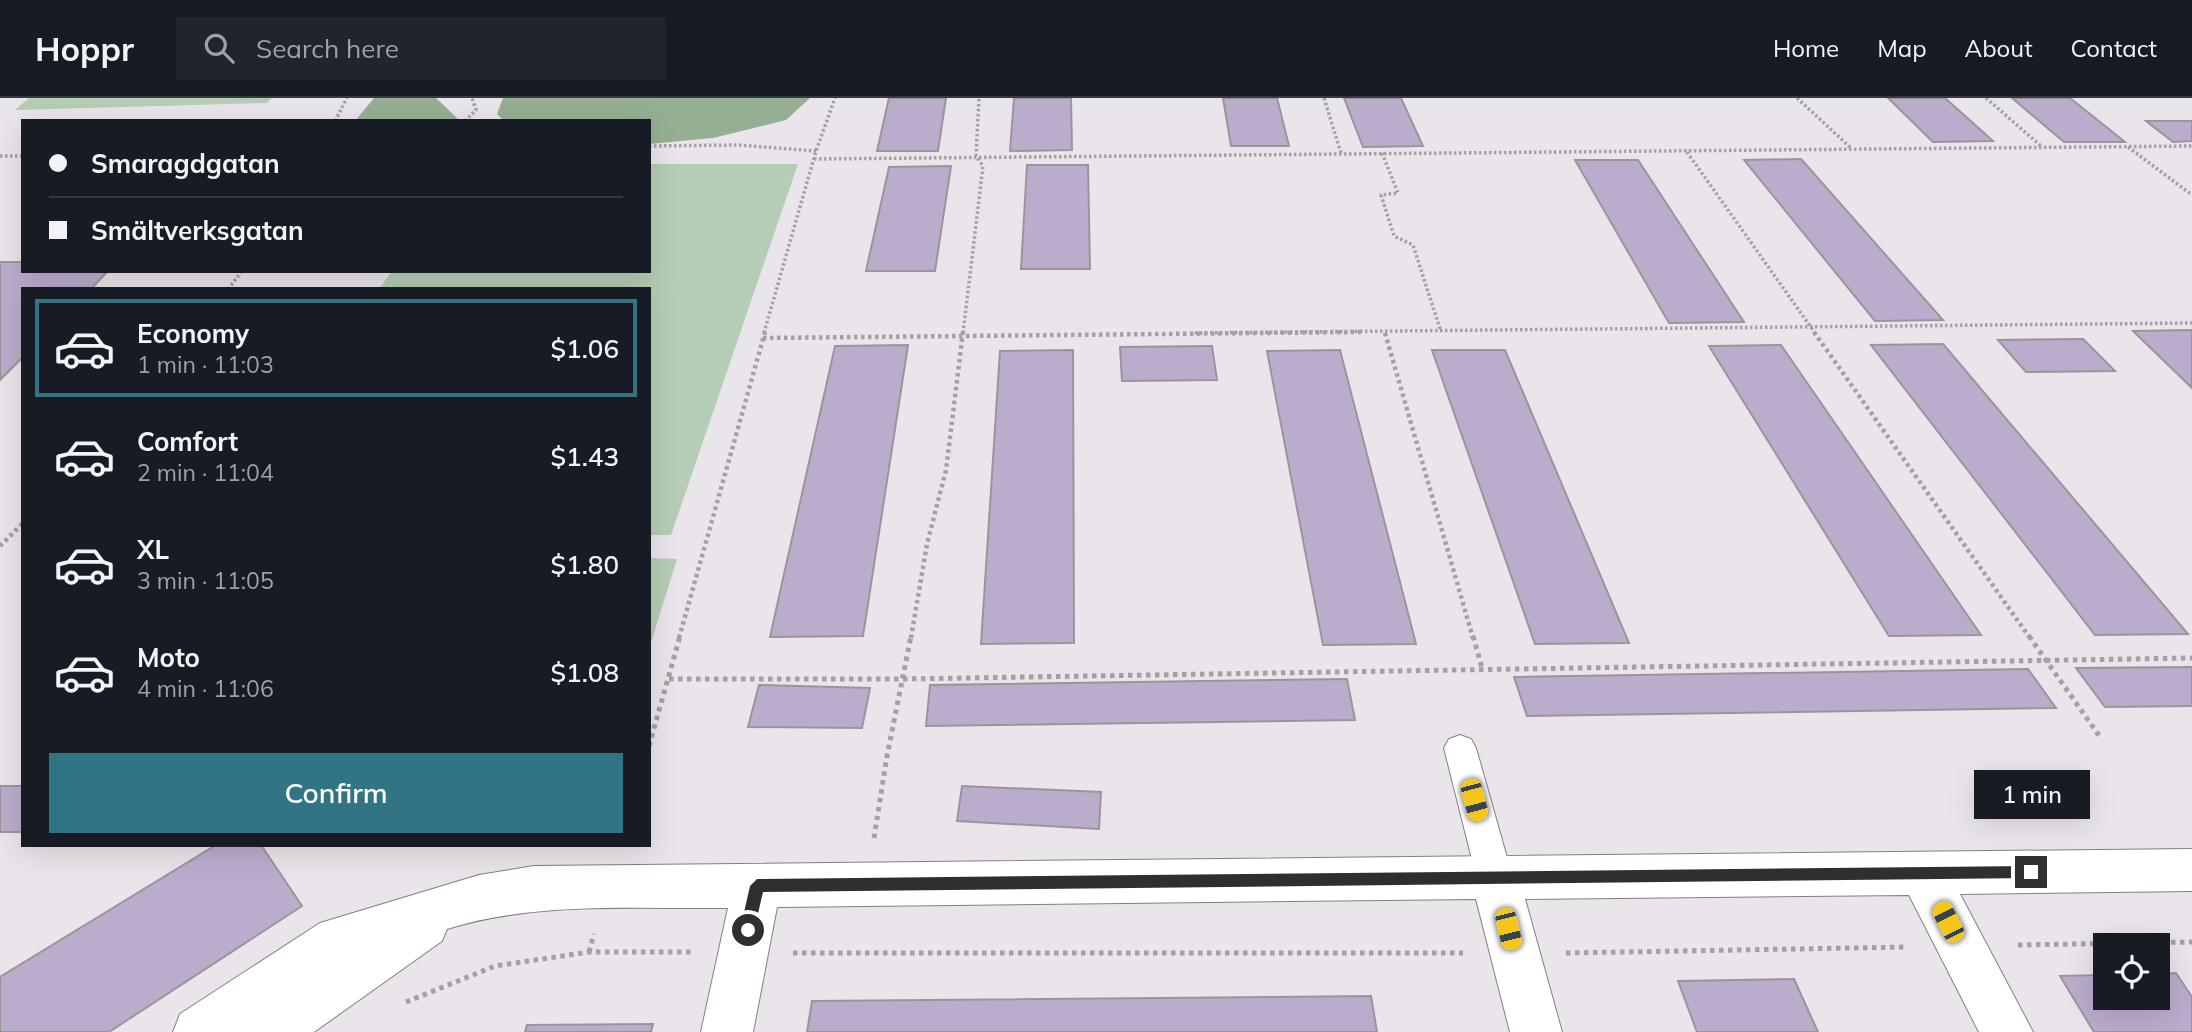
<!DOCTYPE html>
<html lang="en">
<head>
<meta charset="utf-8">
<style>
	:root { --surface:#171b24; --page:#20242c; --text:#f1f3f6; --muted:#9ea1a6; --line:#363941; --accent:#317585 }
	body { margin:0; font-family:Mulish,sans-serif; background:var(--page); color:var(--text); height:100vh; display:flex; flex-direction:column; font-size:26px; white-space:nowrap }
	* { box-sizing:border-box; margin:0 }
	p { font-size:23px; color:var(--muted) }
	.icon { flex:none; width:38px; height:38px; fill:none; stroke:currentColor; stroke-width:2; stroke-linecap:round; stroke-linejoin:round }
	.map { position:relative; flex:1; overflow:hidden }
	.sheet { position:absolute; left:21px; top:189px; width:630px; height:560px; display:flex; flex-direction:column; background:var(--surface); border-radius:0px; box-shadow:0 7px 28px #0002 }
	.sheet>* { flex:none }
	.top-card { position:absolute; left:21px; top:21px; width:630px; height:154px; border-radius:0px; box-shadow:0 7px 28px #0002; display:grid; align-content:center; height:154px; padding:0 28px; background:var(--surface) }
	.tools { position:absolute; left:2093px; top:835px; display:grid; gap:14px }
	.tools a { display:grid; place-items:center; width:77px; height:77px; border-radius:0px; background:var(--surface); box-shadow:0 7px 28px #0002; font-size:35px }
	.end { position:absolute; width:32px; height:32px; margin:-16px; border:9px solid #302e30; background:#fff; box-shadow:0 0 0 4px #fff }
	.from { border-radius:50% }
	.bubble { position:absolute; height:49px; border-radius:0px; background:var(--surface); box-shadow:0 7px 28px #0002; font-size:23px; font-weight:600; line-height:49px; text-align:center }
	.car { position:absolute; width:21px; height:42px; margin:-21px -10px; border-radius:9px; box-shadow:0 0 5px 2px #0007; background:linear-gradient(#f5c518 24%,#345 0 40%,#f5c518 0 76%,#345 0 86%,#f5c518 0) }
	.top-card b { display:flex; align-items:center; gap:24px; height:66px; font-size:26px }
	.top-card b+b { border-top:2px solid var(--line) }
	.top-card i { width:18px; height:18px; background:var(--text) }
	ul { padding:12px 0 0; list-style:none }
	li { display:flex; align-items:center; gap:21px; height:98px; margin:0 14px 10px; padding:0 14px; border:4px solid transparent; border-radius:0px }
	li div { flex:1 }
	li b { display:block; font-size:26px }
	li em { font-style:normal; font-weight:600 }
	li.active { border-color:var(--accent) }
	li>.icon { width:63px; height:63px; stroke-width:1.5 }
	.primary-button { display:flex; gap:14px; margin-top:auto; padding:14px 28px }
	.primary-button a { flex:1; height:80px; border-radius:0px; background:var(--accent); color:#fff; font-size:28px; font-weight:600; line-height:80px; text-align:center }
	header { display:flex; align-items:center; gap:42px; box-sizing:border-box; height:98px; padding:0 35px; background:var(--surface); border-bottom:2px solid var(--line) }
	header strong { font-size:33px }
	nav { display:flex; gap:38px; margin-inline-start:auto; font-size:24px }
	.search { width:490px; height:63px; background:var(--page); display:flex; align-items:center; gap:18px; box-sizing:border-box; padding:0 24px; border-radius:0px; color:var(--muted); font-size:26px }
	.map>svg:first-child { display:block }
	.green { fill:#b5cdb4 }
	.forest { fill:#95af94 }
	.building { fill:#bcaccc; stroke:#99969b; stroke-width:2 }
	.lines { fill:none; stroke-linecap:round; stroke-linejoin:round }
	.service-casing { stroke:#837f83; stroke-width:2 }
	.minor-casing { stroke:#837f83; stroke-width:2 }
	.path-far2 { stroke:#a4a0a4; stroke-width:3.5; stroke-dasharray:2.5 2.5; stroke-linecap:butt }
	.path-far1 { stroke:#a4a0a4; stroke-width:4.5; stroke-dasharray:3.5 3.5; stroke-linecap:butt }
	.path { stroke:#a4a0a4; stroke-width:5; stroke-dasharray:4.5 4.5; stroke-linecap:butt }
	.service { fill:#fff; fill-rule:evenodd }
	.minor { fill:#fff; fill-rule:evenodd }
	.route { fill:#302e30 }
</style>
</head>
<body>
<header>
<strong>Hoppr</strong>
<div class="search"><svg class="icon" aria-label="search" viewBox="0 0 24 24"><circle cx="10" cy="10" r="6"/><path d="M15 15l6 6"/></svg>Search here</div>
<nav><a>Home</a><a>Map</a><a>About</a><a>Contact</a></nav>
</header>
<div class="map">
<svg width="2192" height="934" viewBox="0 0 2192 934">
	<rect width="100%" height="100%" fill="#eae5ea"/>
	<!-- green -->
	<g class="green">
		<path d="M29,0H272L267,5L15,12Z"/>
		<path d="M649,66H798L671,437H649V191H379L392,173H649Z"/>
		<path d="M649,460L677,461L649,551Z"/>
	</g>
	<!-- forest -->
	<g class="forest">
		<path d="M374,0H436L460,23H355Z"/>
		<path d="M503,0H810L786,22L713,40L649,46V23H504L497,16Z"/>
	</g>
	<!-- building -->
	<g class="building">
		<path d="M889,0H946L938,53H877Z"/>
		<path d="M1014,0H1071L1072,52L1010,53Z"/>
		<path d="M1223,0H1277L1289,48H1231Z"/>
		<path d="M1344,0H1401L1423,48L1363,49Z"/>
		<path d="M1888,0H1945L1993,43L1933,44Z"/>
		<path d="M2012,0H2070L2125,44H2064Z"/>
		<path d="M2146,23H2192V43L2173,44Z"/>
		<path d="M1801,61L1943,222L1875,223L1744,62Z"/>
		<path d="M1575,62H1638L1744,224L1669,225Z"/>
		<path d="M1027,67H1088L1090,171H1021Z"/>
		<path d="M951,68L935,173H866L889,69Z"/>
		<path d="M0,164H23V173H108L91,191H23V259L0,282Z"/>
		<path d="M2192,232V290L2133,233Z"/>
		<path d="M2083,241L2115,273L2026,274L1998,242Z"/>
		<path d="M1943,246L2188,536L2095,537L1871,247Z"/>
		<path d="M908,247L863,538L770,539L835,248Z"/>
		<path d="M1781,247L1981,537L1889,538L1709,248Z"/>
		<path d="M1212,248L1217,282L1122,283L1120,249Z"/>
		<path d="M1073,252L1074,545L981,546L1000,253Z"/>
		<path d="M1340,252L1416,546L1323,547L1267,253Z"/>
		<path d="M1432,252H1505L1629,545L1535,546Z"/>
		<path d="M2192,569V608L2105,609L2076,570Z"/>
		<path d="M2028,571L2056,610L1527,618L1514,579Z"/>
		<path d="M1347,581L1355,622L926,628L930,587Z"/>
		<path d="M759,587L870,590L862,630L748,629Z"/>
		<rect x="0" y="688" width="23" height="46"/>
		<path d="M962,688L1101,694L1099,731L957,723Z"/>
		<path d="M216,747H261L302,808L109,934H0V879Z"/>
		<path d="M2176,875L2192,899V934H2094L2060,878L2105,877V900H2158V876Z"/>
		<path d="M1794,881L1818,934H1697L1678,883Z"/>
		<path d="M1371,898L1377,934H807L812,903Z"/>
		<path d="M653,926L651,934H525L527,927Z"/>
	</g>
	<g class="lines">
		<defs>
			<path id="service" d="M1460,637L1471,641L1476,650L1513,781L1507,792L1495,797L1483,792L1477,781L1444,650L1449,641Z"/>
			<path id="minor" d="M2192,751V793L1960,796L2033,934H1979L1909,797L1525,801L1562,934H1510L1476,801L777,809L753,934H701L728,810C634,811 537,803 447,831L442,843L314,934H173L180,916L320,825L479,777L534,768Z"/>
		</defs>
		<!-- service casing -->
		<use href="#service" class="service-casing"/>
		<!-- minor casing -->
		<use href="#minor" class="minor-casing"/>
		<!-- path-far2 -->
		<g class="path-far2">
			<path d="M1324,0L1341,55"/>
			<path d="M1797,0L1852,51"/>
			<path d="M1986,0L2041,48"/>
			<path d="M335,23L347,0"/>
			<path d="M465,23L476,12L472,0"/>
			<path d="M649,48L738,47L816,53"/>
			<path d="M2128,49L2192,97"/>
			<path d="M1687,54L1815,235"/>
			<path d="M1382,55L1398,95L1381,97L1394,138L1413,147L1441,234"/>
			<path d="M0,58H23"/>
			<path d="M814,61L2192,48"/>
			<path d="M228,191L242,173"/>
			<path d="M764,235L816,53L835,0"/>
			<path d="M963,235L983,68L976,58L979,0"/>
			<path d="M1195,235L2192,225"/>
		</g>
		<!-- path-far1 -->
		<g class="path-far1">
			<path d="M1814,234L2030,540"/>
			<path d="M1385,235L1473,540"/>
			<path d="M763,240L1361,234"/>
			<path d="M0,448L23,425"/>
			<path d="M679,540L765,234"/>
			<path d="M911,540L927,446L946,372L963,234"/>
		</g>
		<!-- path -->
		<g class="path">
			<path d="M1473,538L1482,570"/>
			<path d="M2029,538L2100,639"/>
			<path d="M669,581H904L2192,560"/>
			<path d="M649,648L680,538"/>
			<path d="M874,740L887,658L911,538"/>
			<path d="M2018,847L2192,844"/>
			<path d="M589,854L594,836"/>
			<path d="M793,855H1463"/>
			<path d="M1566,855L1908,849"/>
			<path d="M406,904L495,868L589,854H693"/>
		</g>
		<!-- service -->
		<use href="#service" class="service"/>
		<!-- minor -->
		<use href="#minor" class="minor"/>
	</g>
	<!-- route -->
	<path class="route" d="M2031,768L2038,774L2031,780L763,794L753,837L748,839L740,832L750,788L757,781Z"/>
</svg>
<div class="tools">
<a><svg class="icon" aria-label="locate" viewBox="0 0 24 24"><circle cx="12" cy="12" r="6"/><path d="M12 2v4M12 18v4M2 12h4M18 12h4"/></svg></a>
</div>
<i class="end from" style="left:748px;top:832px"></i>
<i class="end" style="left:2031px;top:774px"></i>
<div class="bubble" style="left:1974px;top:672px;width:116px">1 min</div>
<i class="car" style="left:1474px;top:702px;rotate:165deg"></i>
<i class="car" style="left:1948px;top:824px;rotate:333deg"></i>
<i class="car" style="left:1508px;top:831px;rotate:166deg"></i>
<div class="top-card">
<b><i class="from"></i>Smaragdgatan</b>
<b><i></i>Smältverksgatan</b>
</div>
<section class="sheet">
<ul>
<li class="active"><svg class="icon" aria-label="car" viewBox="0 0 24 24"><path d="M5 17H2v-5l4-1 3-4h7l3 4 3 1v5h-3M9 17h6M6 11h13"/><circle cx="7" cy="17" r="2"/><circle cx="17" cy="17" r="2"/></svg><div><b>Economy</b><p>1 min · 11:03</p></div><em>$1.06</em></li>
<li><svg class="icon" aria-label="car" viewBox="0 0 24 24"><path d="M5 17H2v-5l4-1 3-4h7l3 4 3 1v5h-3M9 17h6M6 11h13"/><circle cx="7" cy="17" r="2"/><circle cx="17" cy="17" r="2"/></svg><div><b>Comfort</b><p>2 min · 11:04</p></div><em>$1.43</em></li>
<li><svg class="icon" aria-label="car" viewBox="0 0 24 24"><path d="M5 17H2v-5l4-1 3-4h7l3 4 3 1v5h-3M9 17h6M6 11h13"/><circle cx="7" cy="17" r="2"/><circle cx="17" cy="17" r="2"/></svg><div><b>XL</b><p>3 min · 11:05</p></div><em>$1.80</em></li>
<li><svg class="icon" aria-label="car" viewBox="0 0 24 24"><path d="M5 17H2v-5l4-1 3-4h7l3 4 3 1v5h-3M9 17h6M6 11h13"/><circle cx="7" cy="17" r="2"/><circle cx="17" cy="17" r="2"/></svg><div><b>Moto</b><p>4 min · 11:06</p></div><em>$1.08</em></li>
</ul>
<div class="primary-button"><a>Confirm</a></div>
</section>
</div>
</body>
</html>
